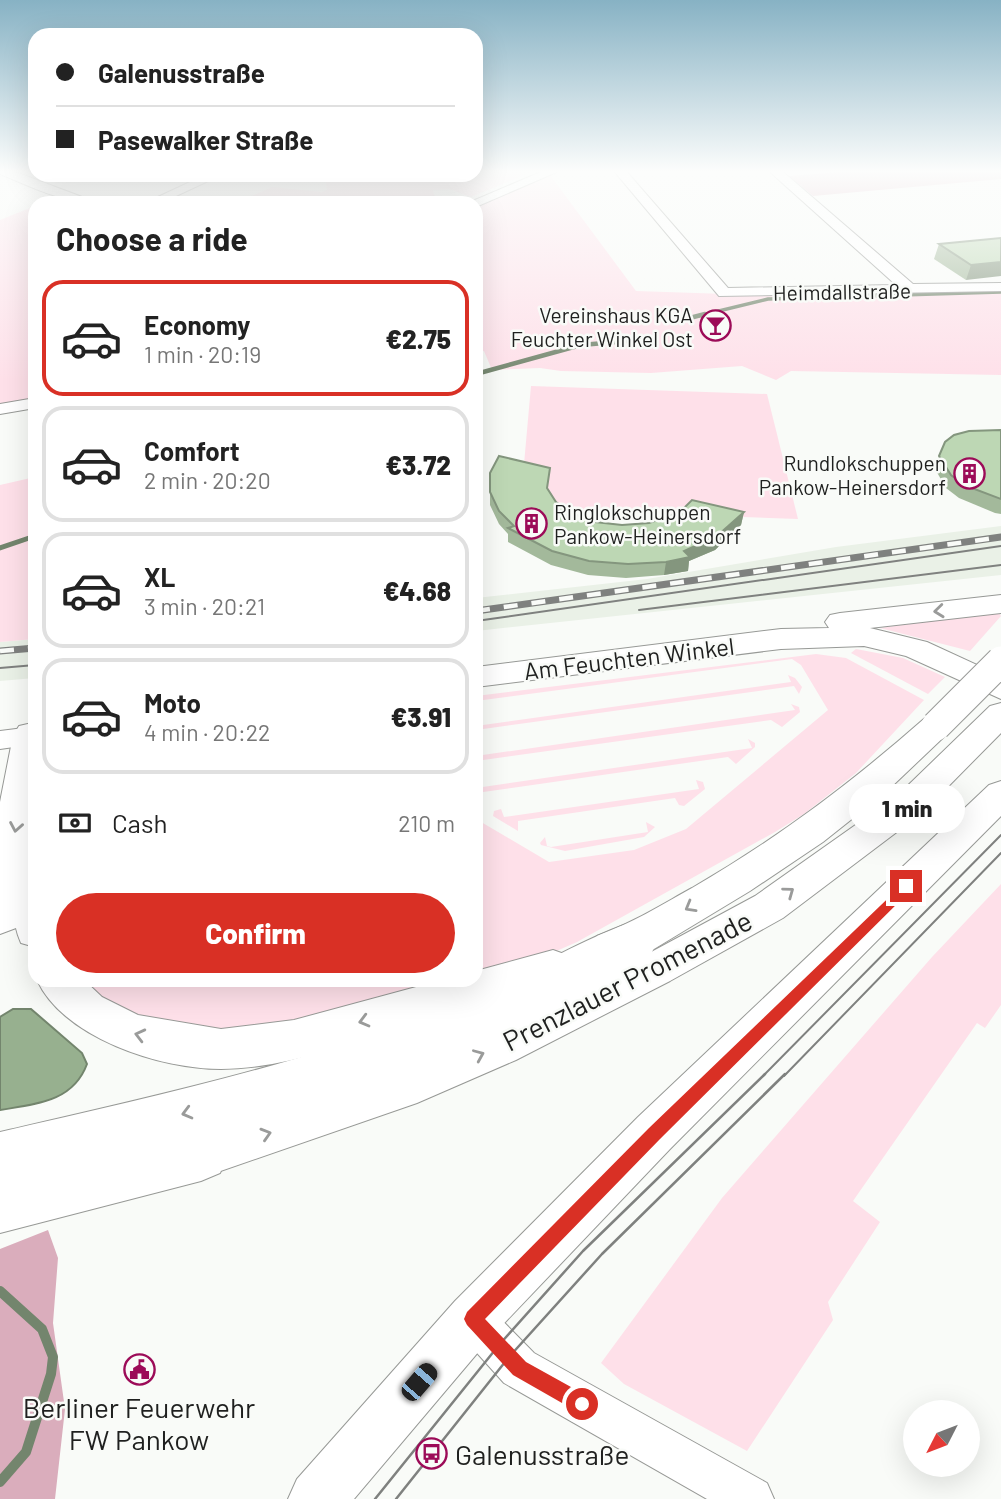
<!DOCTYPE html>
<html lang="en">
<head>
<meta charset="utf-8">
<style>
	:root { --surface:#fff; --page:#f6f6f6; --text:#222; --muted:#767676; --line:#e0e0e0; --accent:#d93025 }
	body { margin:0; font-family:Barlow,sans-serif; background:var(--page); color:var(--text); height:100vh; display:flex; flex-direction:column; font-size:26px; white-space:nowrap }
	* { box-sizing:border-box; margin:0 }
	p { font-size:23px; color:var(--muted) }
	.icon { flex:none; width:38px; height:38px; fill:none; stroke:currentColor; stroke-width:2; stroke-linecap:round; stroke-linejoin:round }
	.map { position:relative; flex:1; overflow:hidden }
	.sheet { position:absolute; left:28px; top:196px; width:455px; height:791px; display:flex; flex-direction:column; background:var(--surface); border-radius:21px; box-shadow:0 7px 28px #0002 }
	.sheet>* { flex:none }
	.top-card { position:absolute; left:28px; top:28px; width:455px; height:154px; border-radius:21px; box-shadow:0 7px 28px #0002; display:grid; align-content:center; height:154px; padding:0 28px; background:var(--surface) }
	.needle { width:46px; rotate:228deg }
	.fabs { position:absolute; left:903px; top:1400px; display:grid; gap:14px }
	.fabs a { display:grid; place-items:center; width:77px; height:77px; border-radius:50%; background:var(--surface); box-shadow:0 7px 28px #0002; font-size:35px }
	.end { position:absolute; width:32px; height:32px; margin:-16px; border:9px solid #d93025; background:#fff; box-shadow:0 0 0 4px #fff }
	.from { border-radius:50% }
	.bubble { position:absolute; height:49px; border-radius:24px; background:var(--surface); box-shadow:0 7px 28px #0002; font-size:23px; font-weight:800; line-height:49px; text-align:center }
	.car { position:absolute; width:21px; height:42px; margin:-21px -10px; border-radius:9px; box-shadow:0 0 5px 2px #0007; background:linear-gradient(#222 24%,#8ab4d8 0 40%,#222 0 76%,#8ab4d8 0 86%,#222 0) }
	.top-card b { display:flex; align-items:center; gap:24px; height:66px; font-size:26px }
	.top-card b+b { border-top:2px solid var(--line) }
	.top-card i { width:18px; height:18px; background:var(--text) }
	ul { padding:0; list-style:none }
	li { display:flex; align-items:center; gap:21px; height:116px; margin:0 14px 10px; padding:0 14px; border:4px solid var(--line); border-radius:21px }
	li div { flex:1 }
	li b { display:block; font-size:26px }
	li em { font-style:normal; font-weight:800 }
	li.on { border-color:var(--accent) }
	li>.icon { width:63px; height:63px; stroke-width:1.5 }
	h2 { padding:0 28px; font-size:32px; line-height:84px }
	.pay { display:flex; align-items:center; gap:18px; height:77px; padding:0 28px; font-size:26px }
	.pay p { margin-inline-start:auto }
	.cta { display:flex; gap:14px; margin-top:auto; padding:14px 28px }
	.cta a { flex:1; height:80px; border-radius:42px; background:var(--accent); color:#fff; font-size:28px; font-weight:800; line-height:80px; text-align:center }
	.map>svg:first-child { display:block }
	.built { fill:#eaf1e7 }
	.green { fill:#fee0e9 }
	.forest { fill:#daadbc }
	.water { fill:#97b08f; stroke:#73856d; stroke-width:2 }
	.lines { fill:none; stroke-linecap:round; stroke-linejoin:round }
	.stream-far3 { stroke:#73856d; stroke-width:3.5 }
	.stream-far2 { stroke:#73856d; stroke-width:4.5 }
	.stream-far1 { stroke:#73856d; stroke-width:5 }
	.stream { stroke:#73856d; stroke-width:10 }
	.minor-casing { stroke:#979996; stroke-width:2 }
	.major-casing { stroke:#979996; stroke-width:2 }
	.highway-casing { stroke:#979996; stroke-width:2 }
	.minor { fill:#fff; fill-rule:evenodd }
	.major { fill:#fff; fill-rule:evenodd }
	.highway { fill:#fff; fill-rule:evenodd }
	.tram-far1 { stroke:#7f817f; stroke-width:2 }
	.tram { stroke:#7f817f; stroke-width:2.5 }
	.rail-casing { stroke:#7f817f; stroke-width:7 }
	.rail { stroke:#f9fbf8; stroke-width:4.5; stroke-dasharray:14; stroke-linecap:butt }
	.major-bridge-casing { stroke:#979996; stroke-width:31; stroke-linecap:butt }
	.major-bridge { stroke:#fff; stroke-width:29 }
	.wall { fill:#a3b99b }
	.shaded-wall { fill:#84967e }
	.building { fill:#bdd7b4; stroke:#84967e; stroke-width:2 }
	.oneway { stroke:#9a9b9a }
	.route { fill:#d93025 }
	.labels { text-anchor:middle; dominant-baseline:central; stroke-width:5; stroke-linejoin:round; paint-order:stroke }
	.far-street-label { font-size:21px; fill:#1f201f; stroke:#f9fbf8 }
	.far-poi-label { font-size:21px; fill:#1f201f; stroke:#f9fbf8; text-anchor:end }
	.street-label { font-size:24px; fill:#1f201f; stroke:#f9fbf8 }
	.near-street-label { font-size:28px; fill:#1f201f; stroke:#f9fbf8 }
	.near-poi-label { font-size:28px; fill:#1f201f; stroke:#f9fbf8 }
</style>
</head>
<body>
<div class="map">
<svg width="1001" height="1499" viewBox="0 0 1001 1499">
	<rect width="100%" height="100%" fill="#f9fbf8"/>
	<!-- built -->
	<g class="built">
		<path d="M1001,526V575L476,631V598L647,579L836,547Z"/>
		<path d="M35,639V678L0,681V642Z"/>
	</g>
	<!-- green -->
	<g class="green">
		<path d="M476,171H534L471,197L449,189L433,190L435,199L418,200V203H236L272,187L322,192L327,190L325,175H476Z"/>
		<path d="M550,175L636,291L726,294L1001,290V375L791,371L776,380L742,366L651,373L561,371L540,368L492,370L484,351L476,352V206Z"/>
		<path d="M35,206V400L0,406V220Z"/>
		<path d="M531,386L767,394L798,519L520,509Z"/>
		<path d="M35,477V639L0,642V485Z"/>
		<path d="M998,612L1001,616L970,651L880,628Z"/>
		<path d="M856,649L903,658L945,677L928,694L851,653Z"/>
		<path d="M816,654L846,658L924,700L856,773L804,814L775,832L577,942L545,956L476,978V819L549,862L634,850L686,829L828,710L801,665L792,659L476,701V696Z"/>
		<path d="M788,675L795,678L802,687L799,694L794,686L476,730V726L791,682Z"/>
		<path d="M791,704L799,707L800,712L782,727L771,720L476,761V756L795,710Z"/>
		<path d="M748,739L755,743V747L736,764L728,757L476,793V788L752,748Z"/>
		<path d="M696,780L703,782L705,789L684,806L679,805L675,798L518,821V831L493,816L494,811L501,809L504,817L699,789Z"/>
		<path d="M646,822L655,827L644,837L565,851L541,845L540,843L545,837L547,846L551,847L648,832Z"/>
		<path d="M1001,884V1005L985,1028L977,1023L853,1201L880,1222L828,1302L833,1320L747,1451L624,1384L601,1363L722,1198L932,957Z"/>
		<path d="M78,980H469L241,1032L191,1031L119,1011Z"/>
	</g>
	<!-- forest -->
	<g class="forest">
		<path d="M851,171H1001V179L813,196L789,176Z"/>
		<path d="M48,1230L58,1258L53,1323L65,1409L55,1499H0V1249Z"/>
	</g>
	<!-- water -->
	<path class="water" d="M13,1009H31L82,1053L87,1064C73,1102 36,1104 0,1110V1017Z"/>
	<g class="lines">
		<!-- stream-far3 -->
		<path class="stream-far3" d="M698,316L768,299L1001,292"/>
		<!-- stream-far2 -->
		<g class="stream-far2">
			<path d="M682,320L705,314"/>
			<path d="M476,374L581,345L640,340"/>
		</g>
		<!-- stream-far1 -->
		<path class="stream-far1" d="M0,548L35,536"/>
		<!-- stream -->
		<path class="stream" d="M0,1291L42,1329L53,1357L51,1374L26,1452L0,1482"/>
		<defs>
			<g id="minor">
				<path d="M0,171H13L98,203C63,203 32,187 0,174Z"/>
				<path d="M543,171H559L478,206L468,203Z"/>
				<path d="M614,171H626L728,288L896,285L769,171H782L913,284L1001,283V291L719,296Z"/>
				<path d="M205,175H221L161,203H145Z"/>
				<path d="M35,398V408L0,414V404Z"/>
				<path d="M32,727L35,728V744L0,749V731Z"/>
				<path d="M473,1299L487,1305L534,1353L767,1483L774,1499H707L504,1383L459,1333L453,1319L459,1305Z"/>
			</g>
			<g id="major">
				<path d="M1001,595V613L870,628L927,642L1001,676V699L906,656L864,646L781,649L476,687V667L781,629L829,628L825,622L830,615L840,613Z"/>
				<path d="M1001,703V733L922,813L783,918L670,981L516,1060L417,1103L183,1184L167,1177L160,1161L167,1145L398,1068L486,1032L642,957L755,896L898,795L990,706Z"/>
				<path d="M936,715L947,718L952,726L947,734L886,792L823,842L750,891L649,952L611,965L597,960L591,948L597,936C631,924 661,905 692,888C778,838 850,784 925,718Z"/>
				<path d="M1001,781V816L670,1149L491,1337L354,1499H288L297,1479L455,1301L638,1117L989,785Z"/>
				<path d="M35,866V947L21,943C11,921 11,891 22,870Z"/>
				<path d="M553,950L567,955L573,967L567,979C512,999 454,1013 398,1029C342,1046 280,1069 221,1069C160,1069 64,1038 37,980H84L102,997L138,1015L221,1029L294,1020L442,980H476V971Z"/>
			</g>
			<g id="highway">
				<path d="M32,723H35C35,781 41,877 16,928L0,934V802L13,736L19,726Z"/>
				<path d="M635,921L651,926L658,940L651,954L498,1031L305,1105L211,1132L220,1135L228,1154L220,1173L201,1181L0,1233V1132C157,1096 316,1061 466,1000C523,976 576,941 635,921Z"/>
			</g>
		</defs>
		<!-- minor casing -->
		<use href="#minor" class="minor-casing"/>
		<!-- major casing -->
		<use href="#major" class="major-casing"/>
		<!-- highway casing -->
		<use href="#highway" class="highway-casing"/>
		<!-- minor -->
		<use href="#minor" class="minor"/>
		<!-- major -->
		<use href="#major" class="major"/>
		<!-- highway -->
		<use href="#highway" class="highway"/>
		<!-- tram-far1 -->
		<g class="tram-far1">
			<path d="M639,610L1001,565"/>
			<path d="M476,621L1001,546"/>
			<path d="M0,668L35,665"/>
			<path d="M763,1076L1001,835"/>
			<path d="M784,1076L1001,853"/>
		</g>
		<!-- tram -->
		<g class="tram">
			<path d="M375,1499L499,1345L583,1251L765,1074"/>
			<path d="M396,1499L509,1357L602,1254L785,1074"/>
		</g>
		<defs>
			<g id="rail">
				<path d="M476,611L1001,537"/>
				<path d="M0,651L35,648"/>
			</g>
		</defs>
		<!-- rail casing -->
		<use href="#rail" class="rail-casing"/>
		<!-- rail -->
		<use href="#rail" class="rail"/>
		<defs>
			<path id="major-bridge" d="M936,726L1001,661"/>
		</defs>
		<!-- major-bridge casing -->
		<use href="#major-bridge" class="major-bridge-casing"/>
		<!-- major-bridge -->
		<use href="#major-bridge" class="major-bridge"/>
	</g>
	<!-- wall -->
	<g class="wall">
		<path d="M1001,238L966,280L934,259L939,244Z"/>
		<path d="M1001,430V514L995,513L959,498L946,488L935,469L939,456Z"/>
		<path d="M490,473L548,489L556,502L572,513L595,522L622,525L649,523L744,512L741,525L715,550L689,561L688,571L664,575L626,578L588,575L551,565L508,542V534L499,524L490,505Z"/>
	</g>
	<!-- shaded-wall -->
	<g class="shaded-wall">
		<path d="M1001,262V276L966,280L971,265Z"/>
		<path d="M744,512L741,525L715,550L689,561L688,571L664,575L666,562Z"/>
	</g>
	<!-- building -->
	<g class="building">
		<path d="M1001,238V262L971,265L939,244Z"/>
		<path d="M1001,430V499L964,485L951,475L939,456L945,442L954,435L969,431Z"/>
		<path d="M499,456L550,468L547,488L556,502L572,513L595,522L622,525L649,523L680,512L692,500L744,512L717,536L684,551L690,557L666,562L628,564L589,561L552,551L508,528L514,526L499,511L490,492V473Z"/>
	</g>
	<!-- one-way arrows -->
	<defs><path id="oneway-chevron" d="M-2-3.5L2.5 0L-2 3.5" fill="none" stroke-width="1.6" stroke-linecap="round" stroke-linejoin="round" transform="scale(1.75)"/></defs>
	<g class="oneway">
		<use href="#oneway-chevron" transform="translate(939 611) rotate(174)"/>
		<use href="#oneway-chevron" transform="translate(16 827) rotate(100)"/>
		<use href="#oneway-chevron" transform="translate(789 892) rotate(-36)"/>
		<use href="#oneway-chevron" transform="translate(690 907) rotate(150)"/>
		<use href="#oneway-chevron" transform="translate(364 1021) rotate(165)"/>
		<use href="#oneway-chevron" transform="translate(140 1035) rotate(-166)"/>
		<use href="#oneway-chevron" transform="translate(479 1055) rotate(-23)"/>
		<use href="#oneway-chevron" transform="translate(187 1113) rotate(165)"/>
		<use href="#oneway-chevron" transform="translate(266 1134) rotate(-17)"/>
	</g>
	<!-- sky -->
	<linearGradient id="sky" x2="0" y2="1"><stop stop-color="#87b2c4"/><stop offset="0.45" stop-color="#fcfdfc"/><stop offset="1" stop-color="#fcfdfc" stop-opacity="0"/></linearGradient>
	<rect width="1001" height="381" fill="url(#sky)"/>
	<!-- route -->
	<path class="route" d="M906,881L911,882V890L660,1139L485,1319L526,1362L589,1397L592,1404L589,1411L582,1413L576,1411L513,1375L467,1325L464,1319L467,1312L649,1128Z"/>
	<!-- icons -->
	<defs>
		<symbol id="bar-ring" viewBox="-11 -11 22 22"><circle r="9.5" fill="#f9fbf8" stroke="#9c0b58" stroke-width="1.5"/><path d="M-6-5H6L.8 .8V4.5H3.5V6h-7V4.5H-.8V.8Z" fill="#9c0b58"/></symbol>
		<symbol id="building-ring" viewBox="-11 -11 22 22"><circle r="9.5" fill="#f9fbf8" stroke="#9c0b58" stroke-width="1.5"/><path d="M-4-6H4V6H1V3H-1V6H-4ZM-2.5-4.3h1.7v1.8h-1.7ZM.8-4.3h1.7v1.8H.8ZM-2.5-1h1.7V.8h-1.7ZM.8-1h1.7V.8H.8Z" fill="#9c0b58"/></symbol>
		<symbol id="civic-ring" viewBox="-11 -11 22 22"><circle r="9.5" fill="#f9fbf8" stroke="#9c0b58" stroke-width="1.5"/><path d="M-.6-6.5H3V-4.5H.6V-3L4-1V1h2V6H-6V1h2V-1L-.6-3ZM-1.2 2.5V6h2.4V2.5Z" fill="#9c0b58"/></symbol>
		<symbol id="bus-ring" viewBox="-11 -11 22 22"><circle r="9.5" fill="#f9fbf8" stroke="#9c0b58" stroke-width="1.5"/><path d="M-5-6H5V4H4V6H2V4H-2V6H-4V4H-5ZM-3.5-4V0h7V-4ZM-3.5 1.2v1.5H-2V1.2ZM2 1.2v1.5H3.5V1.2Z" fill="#9c0b58"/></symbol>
	</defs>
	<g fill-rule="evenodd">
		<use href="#bar-ring" x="698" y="308" width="35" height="35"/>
		<use href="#building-ring" x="952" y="456" width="35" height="35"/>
		<use href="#building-ring" x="514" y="506" width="35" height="35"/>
		<use href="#civic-ring" x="122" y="1352" width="35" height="35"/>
		<use href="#bus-ring" x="414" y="1436" width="35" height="35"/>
	</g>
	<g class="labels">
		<!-- far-street labels -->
		<g class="far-street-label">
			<text transform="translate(842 291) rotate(-1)">Heimdallstraße</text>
		</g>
		<!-- far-poi labels -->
		<g class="far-poi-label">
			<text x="693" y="314">Vereinshaus KGA<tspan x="693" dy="24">Feuchter Winkel Ost</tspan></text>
			<text x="946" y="462">Rundlokschuppen<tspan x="946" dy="24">Pankow-Heinersdorf</tspan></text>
			<text x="554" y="511" text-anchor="start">Ringlokschuppen<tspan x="554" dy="24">Pankow-Heinersdorf</tspan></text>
		</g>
		<!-- street labels -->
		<g class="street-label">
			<text transform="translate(629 658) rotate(-7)">Am Feuchten Winkel</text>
		</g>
		<!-- near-street labels -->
		<g class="near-street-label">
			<text transform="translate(627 980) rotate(-27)">Prenzlauer Promenade</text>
		</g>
		<!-- near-poi labels -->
		<g class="near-poi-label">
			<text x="139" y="1407">Berliner Feuerwehr<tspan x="139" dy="32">FW Pankow</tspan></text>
			<text x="455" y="1454" text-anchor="start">Galenusstraße</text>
		</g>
	</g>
</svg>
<div class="fabs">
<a><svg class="needle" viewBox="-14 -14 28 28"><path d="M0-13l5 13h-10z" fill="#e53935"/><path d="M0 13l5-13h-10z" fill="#767676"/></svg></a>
</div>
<i class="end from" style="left:582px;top:1404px"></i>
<i class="end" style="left:906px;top:886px"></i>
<div class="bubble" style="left:849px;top:784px;width:116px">1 min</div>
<i class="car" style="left:419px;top:1382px;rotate:41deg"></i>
<div class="top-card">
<b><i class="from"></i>Galenusstraße</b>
<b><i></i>Pasewalker Straße</b>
</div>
<section class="sheet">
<h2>Choose a ride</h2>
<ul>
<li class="on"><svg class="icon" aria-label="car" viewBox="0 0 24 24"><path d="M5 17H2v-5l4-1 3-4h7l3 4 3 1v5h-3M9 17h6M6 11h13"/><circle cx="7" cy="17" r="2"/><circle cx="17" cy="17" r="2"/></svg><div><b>Economy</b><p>1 min · 20:19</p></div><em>€2.75</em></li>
<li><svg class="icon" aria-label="car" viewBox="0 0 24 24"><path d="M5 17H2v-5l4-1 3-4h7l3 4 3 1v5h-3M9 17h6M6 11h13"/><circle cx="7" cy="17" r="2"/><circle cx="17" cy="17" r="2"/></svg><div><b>Comfort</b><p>2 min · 20:20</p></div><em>€3.72</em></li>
<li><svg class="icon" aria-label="car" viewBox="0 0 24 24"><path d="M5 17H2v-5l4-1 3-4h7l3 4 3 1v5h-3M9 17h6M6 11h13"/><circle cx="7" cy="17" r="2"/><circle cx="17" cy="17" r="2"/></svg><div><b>XL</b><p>3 min · 20:21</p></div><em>€4.68</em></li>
<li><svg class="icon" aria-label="car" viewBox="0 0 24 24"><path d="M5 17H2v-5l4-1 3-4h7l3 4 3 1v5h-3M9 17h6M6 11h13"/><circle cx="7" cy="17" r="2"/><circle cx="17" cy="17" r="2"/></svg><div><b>Moto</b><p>4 min · 20:22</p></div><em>€3.91</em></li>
</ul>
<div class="pay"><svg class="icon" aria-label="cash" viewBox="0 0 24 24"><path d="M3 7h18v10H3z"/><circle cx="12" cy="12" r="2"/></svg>Cash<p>210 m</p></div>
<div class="cta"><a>Confirm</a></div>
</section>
</div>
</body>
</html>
